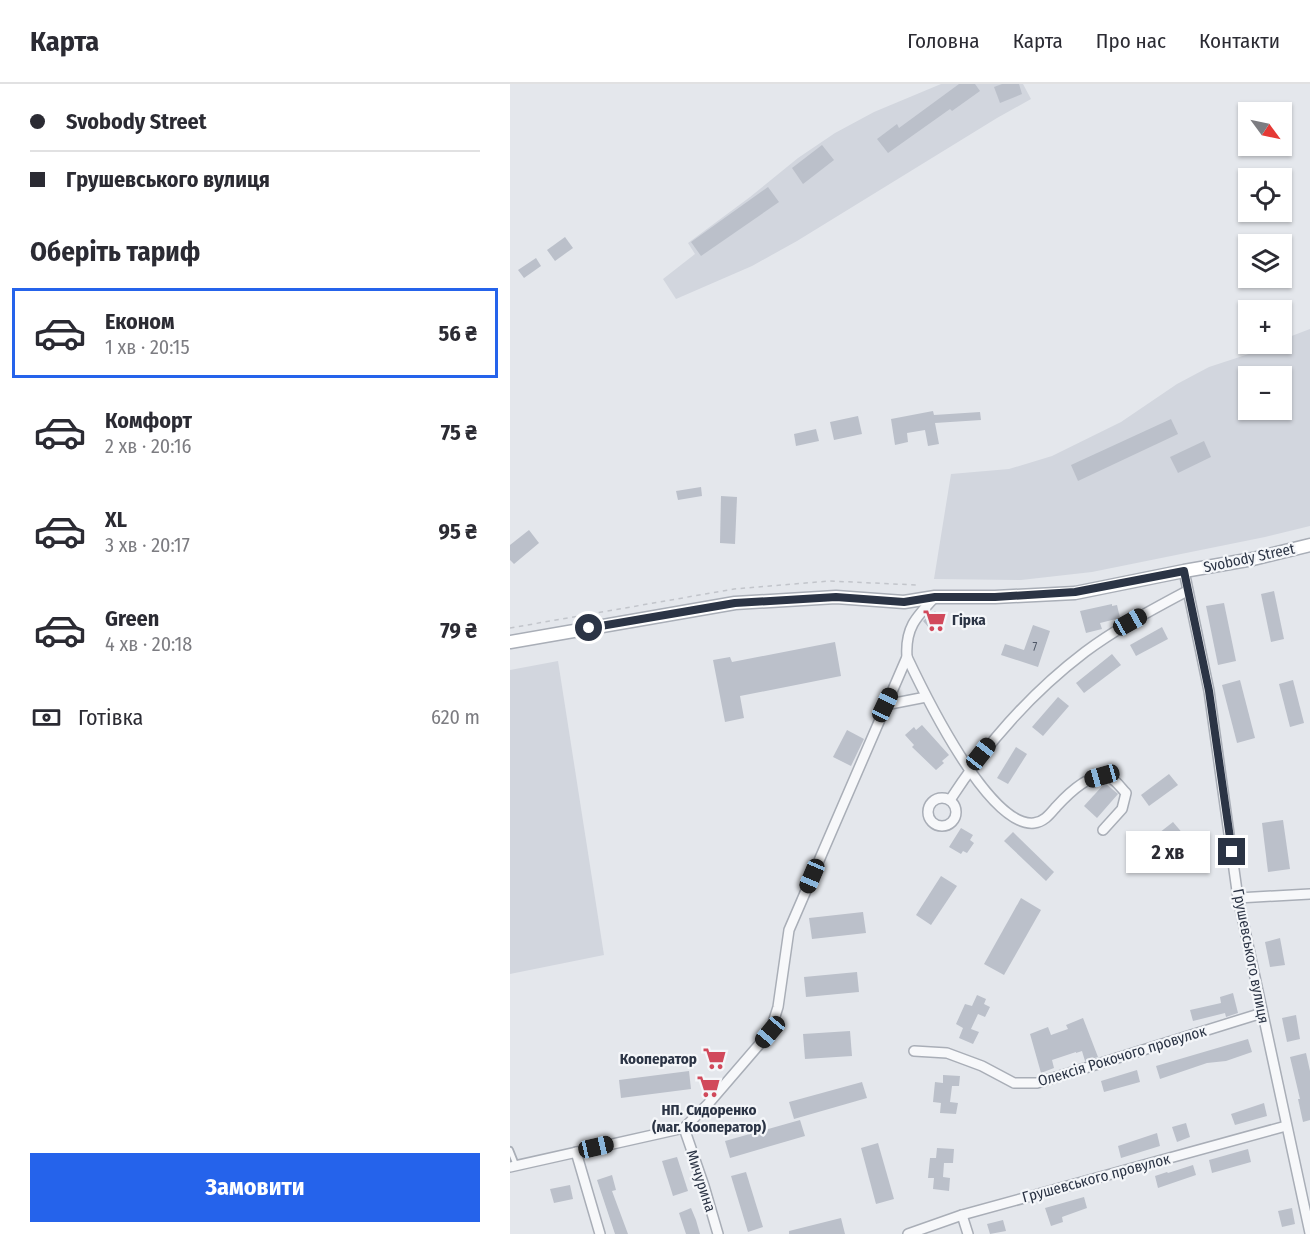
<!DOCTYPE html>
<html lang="uk">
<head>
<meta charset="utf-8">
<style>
	:root { --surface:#fff; --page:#f7f7f7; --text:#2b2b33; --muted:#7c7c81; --line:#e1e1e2; --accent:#2563eb }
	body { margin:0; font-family:"Fira Sans Condensed",sans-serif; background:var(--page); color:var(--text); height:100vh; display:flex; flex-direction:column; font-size:22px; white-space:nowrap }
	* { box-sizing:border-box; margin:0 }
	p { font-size:20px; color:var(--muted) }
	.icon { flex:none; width:33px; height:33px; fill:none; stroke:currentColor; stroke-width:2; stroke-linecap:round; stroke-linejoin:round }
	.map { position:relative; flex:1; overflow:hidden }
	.panel { display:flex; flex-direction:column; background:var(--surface); width:510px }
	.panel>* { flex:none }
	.hud { display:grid; align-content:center; height:132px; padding:0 30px; background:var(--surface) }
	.needle { width:39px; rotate:123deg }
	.tools { position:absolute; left:728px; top:18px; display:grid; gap:12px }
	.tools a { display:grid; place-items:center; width:54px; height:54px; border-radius:0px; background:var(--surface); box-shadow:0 2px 4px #0004; font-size:30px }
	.end { position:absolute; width:27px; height:27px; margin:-14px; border:8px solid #2b3445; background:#fff; box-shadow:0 0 0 3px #fff }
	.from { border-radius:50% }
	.bubble { position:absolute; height:42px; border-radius:0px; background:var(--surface); box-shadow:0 2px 4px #0004; font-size:20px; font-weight:700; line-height:42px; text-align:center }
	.car { position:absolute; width:18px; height:36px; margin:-18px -9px; border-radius:8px; box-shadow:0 0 4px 2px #0007; background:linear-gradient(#222 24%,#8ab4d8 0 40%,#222 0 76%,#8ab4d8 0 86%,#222 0) }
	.hud b { display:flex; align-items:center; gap:21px; height:57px; font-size:22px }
	.hud b+b { border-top:2px solid var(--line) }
	.hud i { width:15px; height:15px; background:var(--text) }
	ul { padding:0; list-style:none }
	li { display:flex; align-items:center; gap:18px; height:90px; margin:0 12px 9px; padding:0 18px; border:3px solid transparent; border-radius:0px }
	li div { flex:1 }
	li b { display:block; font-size:22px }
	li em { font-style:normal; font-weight:700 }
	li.on { border-color:var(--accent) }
	li>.icon { width:54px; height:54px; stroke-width:1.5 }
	h2 { padding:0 30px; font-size:27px; line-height:72px }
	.pay { display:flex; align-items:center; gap:15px; height:66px; padding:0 30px; font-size:22px }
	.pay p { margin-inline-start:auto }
	.button { display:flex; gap:12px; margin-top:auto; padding:12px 30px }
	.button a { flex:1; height:69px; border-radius:0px; background:var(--accent); color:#fff; font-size:24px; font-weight:700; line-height:69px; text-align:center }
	header { display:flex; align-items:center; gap:36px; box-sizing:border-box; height:84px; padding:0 30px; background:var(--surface); border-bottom:2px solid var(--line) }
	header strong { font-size:28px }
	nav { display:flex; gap:33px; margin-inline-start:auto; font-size:21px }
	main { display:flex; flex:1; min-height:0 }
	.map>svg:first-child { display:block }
	.built { fill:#d2d6de; fill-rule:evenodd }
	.building { fill:#bbc0ca }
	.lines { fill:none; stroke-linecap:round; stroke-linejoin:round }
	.lane-casing { stroke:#a9aeb7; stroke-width:8 }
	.street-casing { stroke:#a9aeb7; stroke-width:12 }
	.secondary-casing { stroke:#a9aeb7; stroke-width:15 }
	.path { stroke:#c2c5cb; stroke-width:1.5; stroke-dasharray:4.5 4.5; stroke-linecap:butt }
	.lane { stroke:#f7f8fa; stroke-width:4.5 }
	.street { stroke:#f7f8fa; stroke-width:9 }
	.secondary { stroke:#fff; stroke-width:12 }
	.route { stroke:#2b3445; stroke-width:8 }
	.labels { text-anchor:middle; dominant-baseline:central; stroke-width:4.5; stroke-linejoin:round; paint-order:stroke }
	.number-label { font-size:12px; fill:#4f5766 }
	.street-label { font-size:15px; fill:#2b3445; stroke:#f4f6f9 }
	.poi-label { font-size:15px; font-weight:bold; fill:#2b3445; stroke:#f4f6f9; text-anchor:start }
</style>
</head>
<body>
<header>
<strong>Карта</strong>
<nav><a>Головна</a><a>Карта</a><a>Про нас</a><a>Контакти</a></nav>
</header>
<main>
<section class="panel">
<div class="hud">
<b><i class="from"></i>Svobody Street</b>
<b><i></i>Грушевського вулиця</b>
</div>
<h2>Оберіть тариф</h2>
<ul>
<li class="on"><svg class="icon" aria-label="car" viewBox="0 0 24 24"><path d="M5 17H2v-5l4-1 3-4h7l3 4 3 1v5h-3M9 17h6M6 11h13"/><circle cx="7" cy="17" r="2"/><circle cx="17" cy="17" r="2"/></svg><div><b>Економ</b><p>1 хв · 20:15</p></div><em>56 ₴</em></li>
<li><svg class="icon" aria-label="car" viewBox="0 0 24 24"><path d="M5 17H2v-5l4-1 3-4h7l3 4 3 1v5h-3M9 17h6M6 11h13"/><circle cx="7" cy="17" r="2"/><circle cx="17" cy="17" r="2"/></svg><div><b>Комфорт</b><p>2 хв · 20:16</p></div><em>75 ₴</em></li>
<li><svg class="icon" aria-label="car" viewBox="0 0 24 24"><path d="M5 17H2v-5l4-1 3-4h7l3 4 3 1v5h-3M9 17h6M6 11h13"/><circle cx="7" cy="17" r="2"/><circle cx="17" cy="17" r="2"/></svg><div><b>XL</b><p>3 хв · 20:17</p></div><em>95 ₴</em></li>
<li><svg class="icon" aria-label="car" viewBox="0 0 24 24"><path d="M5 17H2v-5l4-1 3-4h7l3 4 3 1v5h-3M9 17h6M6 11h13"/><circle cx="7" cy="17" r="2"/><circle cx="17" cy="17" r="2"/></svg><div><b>Green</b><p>4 хв · 20:18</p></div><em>79 ₴</em></li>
</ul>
<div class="pay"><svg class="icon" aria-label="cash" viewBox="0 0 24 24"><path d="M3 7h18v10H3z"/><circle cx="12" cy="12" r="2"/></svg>Готівка<p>620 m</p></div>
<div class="button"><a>Замовити</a></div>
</section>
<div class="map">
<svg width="800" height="1150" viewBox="0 0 800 1150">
	<rect width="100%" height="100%" fill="#e4e7ec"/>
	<!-- built -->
	<g class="built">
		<path d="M431,0H513L521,15L487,34L287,157L242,182L166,215L153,195L185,170L178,159L240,113L288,74L325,49L364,28Z"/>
		<path d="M800,245V442L755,453L582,488L511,496L424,495L441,390L499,385L542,372L611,338L667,300L699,283L751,266L766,260H771V257L779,253ZM738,292H771V326H738Z"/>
		<path d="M48,577L94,871L0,890V586Z"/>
	</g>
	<!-- building -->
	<g class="building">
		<path d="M449,0H465L470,7L442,27L440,25L378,69L367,55L387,40L389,44Z"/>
		<path d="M492,0H509L512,10L490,19L484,3Z"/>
		<path d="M312,61L324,76L293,100L282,84Z"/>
		<path d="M258,103L269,118L191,172L181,158Z"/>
		<path d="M55,153L63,164L45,177L37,166Z"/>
		<path d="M26,174L31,182L14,194L8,186Z"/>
		<path d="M423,327L424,331L470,328L471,336L425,339L429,360L418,362L415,346L397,349L398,358L385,361L381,335Z"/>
		<path d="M348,332L352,350L324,356L320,338Z"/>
		<path d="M661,335L668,350L568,397L561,381Z"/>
		<path d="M306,345L309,357L286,362L284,350Z"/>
		<path d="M694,357L701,373L668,389L660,373Z"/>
		<path d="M191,403L192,412L168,416L166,407Z"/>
		<path d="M211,412L227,413L225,460L210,459Z"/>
		<path d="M19,446L29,459L4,480L0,476V461Z"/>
		<path d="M764,507L774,555L761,558L751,510Z"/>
		<path d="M714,519L726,577L708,581L696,522Z"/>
		<path d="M602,520V522L607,521L610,534L590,539L592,545L576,549L570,527Z"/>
		<path d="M425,527L433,536L421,546L413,537Z"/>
		<path d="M523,541L540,547L528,583L491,571L495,560L514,566Z"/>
		<path d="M652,543L658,555L626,572L620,561Z"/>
		<path d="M325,558L331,592L230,612L234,634L215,638L203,576L220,573L222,578Z"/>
		<path d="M602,570L611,581L574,609L566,599Z"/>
		<path d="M730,596L745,654L727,659L712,601Z"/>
		<path d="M783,596L794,639L780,643L769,600Z"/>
		<path d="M548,613L559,622L533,652L522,643Z"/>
		<path d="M412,641L439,671L432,677L434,679L426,686L402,663L404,661L395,651L404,643L406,646Z"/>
		<path d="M337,646L354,655L341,682L323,673Z"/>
		<path d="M506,663L517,670L498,700L487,694Z"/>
		<path d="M659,690L668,701L639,722L631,711Z"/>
		<path d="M595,699L608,710L587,734L574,722Z"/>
		<path d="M773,736L780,785L758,788L752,739Z"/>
		<path d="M663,738L680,758L666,770L649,749Z"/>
		<path d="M451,744L463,751L460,756L464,759L457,769L453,767L451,770L439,763Z"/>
		<path d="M503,748L544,788L536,797L494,757Z"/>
		<path d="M431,792L447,802L421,841L406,831Z"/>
		<path d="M511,814L531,826L494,891L474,880Z"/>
		<path d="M353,828L356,849L302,855L299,834Z"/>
		<path d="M770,854L775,881L760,883L755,858Z"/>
		<path d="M347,888L349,908L296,913L294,893Z"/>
		<path d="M723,909L728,929L716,933L715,929L683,937L680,926L711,919L710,913Z"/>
		<path d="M467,911L476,915L474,920L480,923L475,933L468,930L461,945L469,948L463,960L449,954L453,944L446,940L455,920L462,922Z"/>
		<path d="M786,931L790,955L777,958L772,934Z"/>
		<path d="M573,934L588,973L575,977L572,967L566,969V968L542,976L544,984L531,989L520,950L538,943L541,951L558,945L556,941Z"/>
		<path d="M340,947L342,972L295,975L293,950Z"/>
		<path d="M738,955L742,968L716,977L697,979L650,995L646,982Z"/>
		<path d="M796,969L800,987V1036L793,1038L788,1015H790L780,973Z"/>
		<path d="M627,986L630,998L594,1008L591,997Z"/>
		<path d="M179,987L181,1005L111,1014L109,996Z"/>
		<path d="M433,991L450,992L449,1002H442L440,1018L448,1019L446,1030L430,1029L431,1019L423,1018L425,998L433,999Z"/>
		<path d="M352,998L357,1014L284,1035L279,1018Z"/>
		<path d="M754,1019L757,1032L725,1041L721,1030Z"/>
		<path d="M290,1036L295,1052L220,1074L215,1057Z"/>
		<path d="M676,1039L680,1053L667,1058L662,1043Z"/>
		<path d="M647,1049L650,1062L611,1074L608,1062Z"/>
		<path d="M368,1059L384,1115L366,1120L351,1064Z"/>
		<path d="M427,1064L444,1065L443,1079H434L433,1093L440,1094L439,1107L423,1105L424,1094H418L420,1074H426Z"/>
		<path d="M738,1065L741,1078L702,1089L699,1076Z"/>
		<path d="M167,1073L178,1107L163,1112L152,1077Z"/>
		<path d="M683,1081L686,1091L648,1104L645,1092L657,1088L658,1089Z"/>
		<path d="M236,1088L253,1143L238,1148L221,1092Z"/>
		<path d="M102,1091L106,1106L102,1107L118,1150H105L87,1096Z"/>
		<path d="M60,1101L63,1115L44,1119L40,1105Z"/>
		<path d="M574,1113L577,1124L552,1133L553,1138L541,1142L535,1124Z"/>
		<path d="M181,1124L186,1136L190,1150H176L169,1129Z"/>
		<path d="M782,1124L785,1140L772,1143L768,1127Z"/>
		<path d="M331,1134L335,1150H279V1147Z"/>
		<path d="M493,1136L496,1147L480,1150L477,1140Z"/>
	</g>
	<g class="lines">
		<defs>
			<path id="lane" d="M0,1066L6,1081"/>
			<g id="street">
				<path d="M674,487L699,607L728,814L800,1149"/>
				<path d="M397,573C414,609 479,744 524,739C534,738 540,730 546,723C557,711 581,687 599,693C606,696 611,704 616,709L612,725L593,746"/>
				<path d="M375,621L416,613"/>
				<circle cx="432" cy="728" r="14"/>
				<path d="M440,716C477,659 521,609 575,568C607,544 642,526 677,507"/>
				<path d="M728,814L800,810"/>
				<path d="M404,967L437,969L472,982L504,999H527L752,929"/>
				<path d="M174,1044L194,1102L208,1150"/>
				<path d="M66,1068L90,1150"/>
				<path d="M0,1083L174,1044L198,1020L260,948L268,923L279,846L397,573C395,544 406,533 425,513"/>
				<path d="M452,1131L458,1150"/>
				<path d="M398,1150L452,1131L776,1042"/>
			</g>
			<path id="secondary" d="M0,558L225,519L326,513L394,518L425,513H485L565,509L674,487L743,475L800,461"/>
		</defs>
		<!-- lane casing -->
		<use href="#lane" class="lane-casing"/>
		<!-- street casing -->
		<use href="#street" class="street-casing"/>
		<!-- secondary casing -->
		<use href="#secondary" class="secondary-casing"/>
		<!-- path -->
		<path class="path" d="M0,544L224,505L320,497L406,501"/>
		<!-- lane -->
		<use href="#lane" class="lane"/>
		<!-- street -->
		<use href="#street" class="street"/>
		<!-- secondary -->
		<use href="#secondary" class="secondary"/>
	</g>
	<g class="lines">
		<!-- route -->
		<path class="route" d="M79,544L225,519L326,513L394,518L425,513H485L565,508L674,487L699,607L722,768"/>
	</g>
	<!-- icons -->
	<defs>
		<symbol id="supermarket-bare" viewBox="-9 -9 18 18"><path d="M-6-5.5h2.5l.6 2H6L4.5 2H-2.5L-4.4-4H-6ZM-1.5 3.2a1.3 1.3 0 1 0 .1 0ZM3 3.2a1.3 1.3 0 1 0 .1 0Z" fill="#d1495b" stroke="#f4f6f9" stroke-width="2.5" paint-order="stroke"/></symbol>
	</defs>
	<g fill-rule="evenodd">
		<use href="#supermarket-bare" x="408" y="520" width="33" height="33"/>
		<use href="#supermarket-bare" x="188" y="958" width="33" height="33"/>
		<use href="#supermarket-bare" x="182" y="986" width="33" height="33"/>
	</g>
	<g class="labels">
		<!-- number labels -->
		<g class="number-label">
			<text x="525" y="563">7</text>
		</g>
		<!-- street labels -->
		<g class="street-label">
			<text transform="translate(739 474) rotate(-12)">Svobody Street</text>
			<text transform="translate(741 872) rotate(79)">Грушевського вулиця</text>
			<text transform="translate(612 972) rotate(-17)">Олексія Рокочого провулок</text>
			<text transform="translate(586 1094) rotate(-15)">Грушевського провулок</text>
			<text transform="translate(191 1097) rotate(72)">Мичурина</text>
		</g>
		<!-- poi labels -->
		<g class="poi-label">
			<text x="442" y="536">Гірка</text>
			<text x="187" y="975" text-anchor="end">Кооператор</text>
			<text x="199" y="1026" text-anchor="middle">НП. Сидоренко<tspan x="199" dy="17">(маг. Кооператор)</tspan></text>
		</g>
	</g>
</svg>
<div class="tools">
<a><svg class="needle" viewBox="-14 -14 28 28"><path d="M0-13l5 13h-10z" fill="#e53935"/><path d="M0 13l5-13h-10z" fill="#7c7c81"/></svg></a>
<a><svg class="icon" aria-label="locate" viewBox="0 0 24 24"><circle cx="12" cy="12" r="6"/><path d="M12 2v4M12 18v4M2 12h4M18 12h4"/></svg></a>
<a><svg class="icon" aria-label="layers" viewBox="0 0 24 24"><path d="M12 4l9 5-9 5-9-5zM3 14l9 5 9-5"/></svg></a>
<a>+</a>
<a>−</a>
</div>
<i class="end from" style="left:79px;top:544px"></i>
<i class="end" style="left:722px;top:768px"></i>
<div class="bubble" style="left:616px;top:747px;width:84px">2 хв</div>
<i class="car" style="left:620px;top:538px;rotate:61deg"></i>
<i class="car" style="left:375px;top:621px;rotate:25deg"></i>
<i class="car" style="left:471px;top:670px;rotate:38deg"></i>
<i class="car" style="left:592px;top:692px;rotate:254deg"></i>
<i class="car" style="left:302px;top:792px;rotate:203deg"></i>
<i class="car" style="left:260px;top:948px;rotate:220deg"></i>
<i class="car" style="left:86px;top:1063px;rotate:77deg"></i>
</div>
</main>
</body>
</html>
